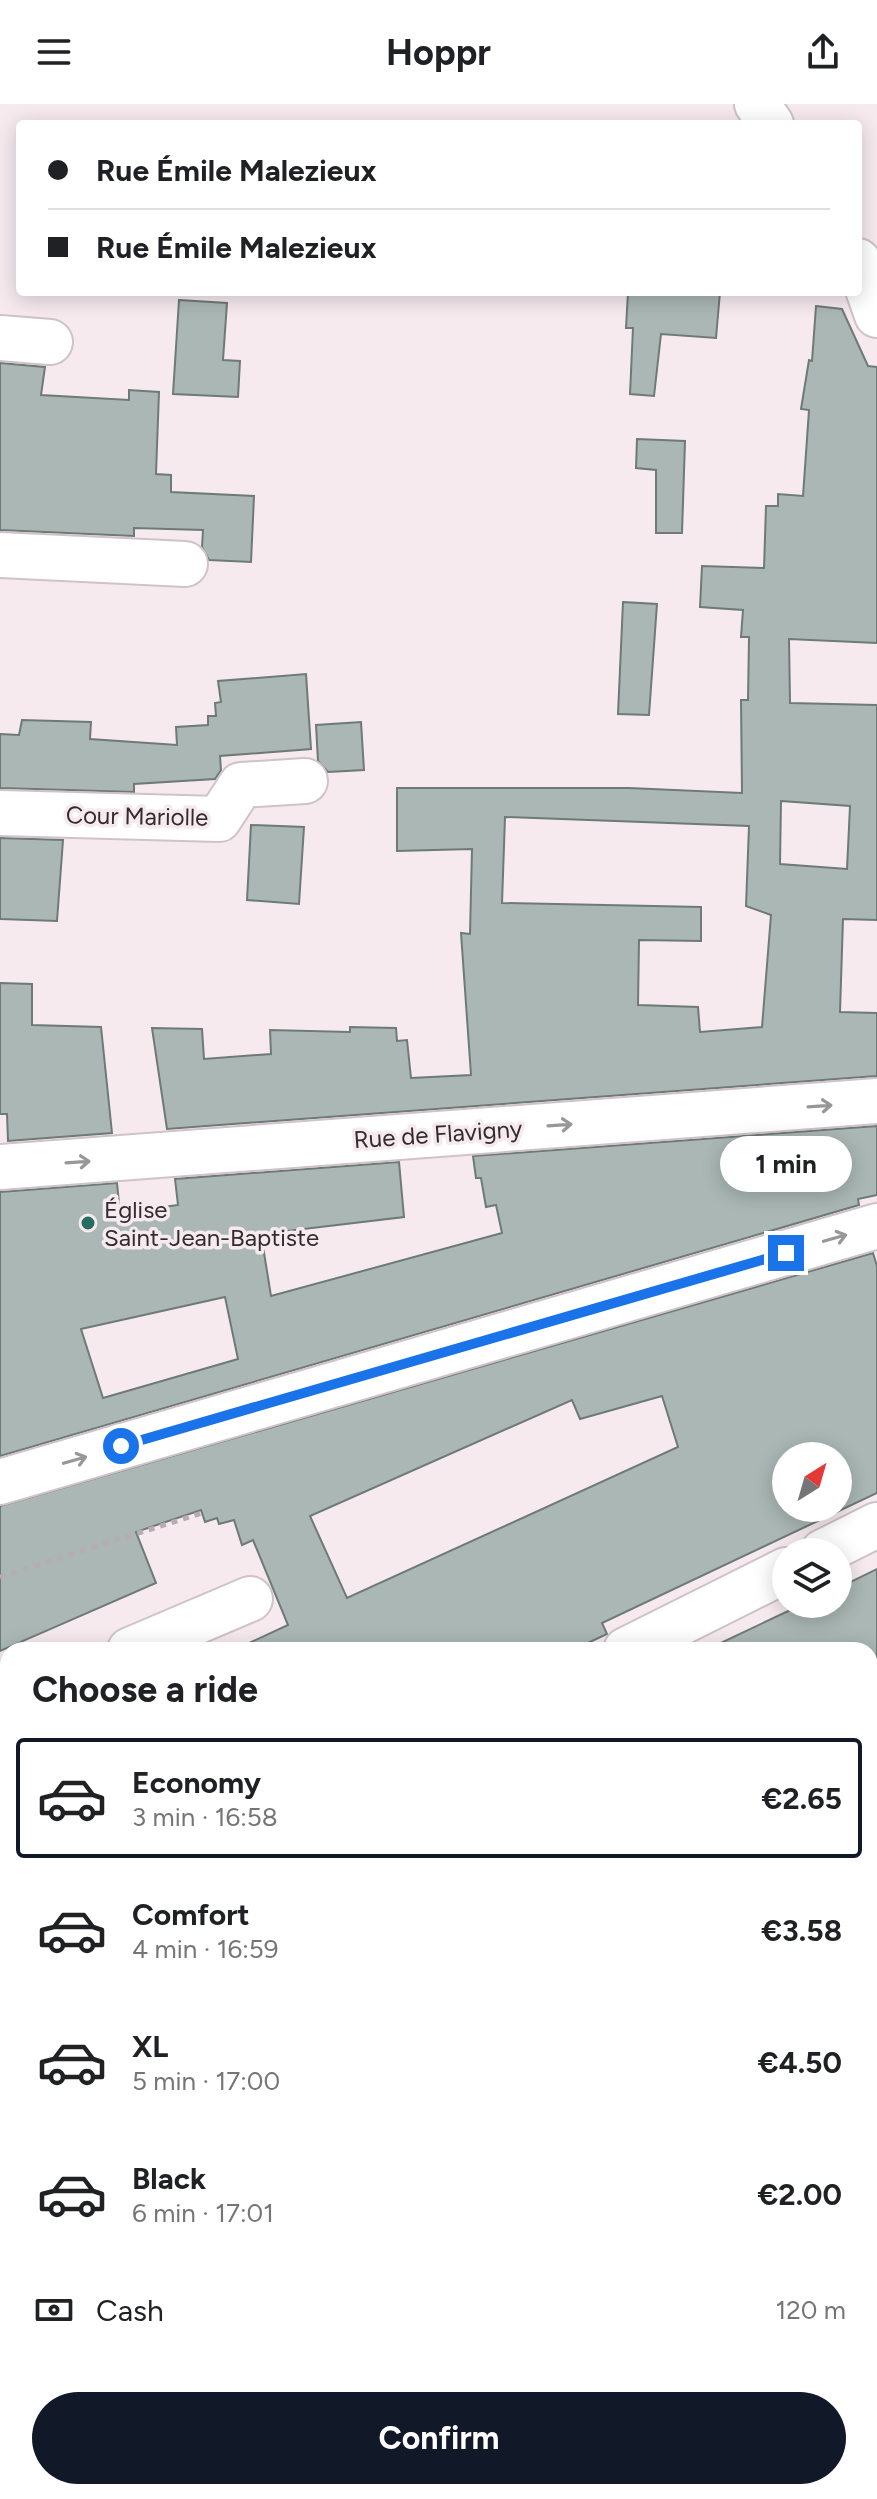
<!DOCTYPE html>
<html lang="en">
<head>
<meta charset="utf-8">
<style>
	:root { --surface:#fff; --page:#f6f6f6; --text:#202124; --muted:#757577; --line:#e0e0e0; --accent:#111827 }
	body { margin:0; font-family:Figtree,sans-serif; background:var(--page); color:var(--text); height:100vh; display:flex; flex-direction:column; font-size:30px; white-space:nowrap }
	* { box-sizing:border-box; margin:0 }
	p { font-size:26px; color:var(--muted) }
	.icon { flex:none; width:44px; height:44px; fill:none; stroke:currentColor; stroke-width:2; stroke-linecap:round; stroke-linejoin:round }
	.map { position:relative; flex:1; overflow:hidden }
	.sheet { position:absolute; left:0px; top:1538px; width:878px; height:858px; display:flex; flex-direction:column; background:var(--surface); border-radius:24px 24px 0 0; box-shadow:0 4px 20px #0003 }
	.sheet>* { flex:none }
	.banner { position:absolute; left:16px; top:16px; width:846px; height:176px; border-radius:8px; box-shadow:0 4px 20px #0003; display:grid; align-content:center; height:176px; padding:0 32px; background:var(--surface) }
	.needle { width:52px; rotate:37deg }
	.buttons { position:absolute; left:772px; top:1338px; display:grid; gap:16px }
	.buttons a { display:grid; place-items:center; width:80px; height:80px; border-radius:50%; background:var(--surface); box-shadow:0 4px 20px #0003; font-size:40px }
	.end { position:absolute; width:36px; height:36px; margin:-18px; border:10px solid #1a73e8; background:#fff; box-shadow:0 0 0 4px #fff }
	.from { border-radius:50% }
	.bubble { position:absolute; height:56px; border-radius:28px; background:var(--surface); box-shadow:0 4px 20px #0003; font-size:26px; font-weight:700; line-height:56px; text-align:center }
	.banner b { display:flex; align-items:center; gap:28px; height:76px; font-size:30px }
	.banner b+b { border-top:2px solid var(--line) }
	.banner i { width:20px; height:20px; background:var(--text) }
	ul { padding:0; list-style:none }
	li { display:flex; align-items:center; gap:24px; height:120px; margin:0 16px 12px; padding:0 16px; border:4px solid transparent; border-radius:8px }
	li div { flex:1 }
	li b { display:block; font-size:30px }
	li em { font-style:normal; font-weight:700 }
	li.selected { border-color:var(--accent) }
	li>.icon { width:72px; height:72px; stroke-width:1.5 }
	h2 { padding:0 32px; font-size:36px; line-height:96px }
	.pay { display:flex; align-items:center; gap:20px; height:88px; padding:0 32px; font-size:30px }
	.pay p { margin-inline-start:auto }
	.primary-button { display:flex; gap:16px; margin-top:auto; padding:16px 32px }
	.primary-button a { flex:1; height:92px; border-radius:48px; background:var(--accent); color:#fff; font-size:32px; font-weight:700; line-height:92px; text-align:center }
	header { display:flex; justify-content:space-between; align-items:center; height:104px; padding:0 32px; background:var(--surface); font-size:36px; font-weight:700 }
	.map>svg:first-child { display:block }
	.building { fill:#aab7b4; stroke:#6e7a77; stroke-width:2; fill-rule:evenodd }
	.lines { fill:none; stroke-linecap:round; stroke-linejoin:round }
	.minor-casing { stroke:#cfc3c8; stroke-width:48 }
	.major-casing { stroke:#cecccd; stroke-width:48 }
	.path { stroke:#b6acb1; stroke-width:5; stroke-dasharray:6 6; stroke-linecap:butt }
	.minor { stroke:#fff; stroke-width:44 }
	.major { stroke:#e89ac4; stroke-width:44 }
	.oneway { stroke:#989696 }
	.route { stroke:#1a73e8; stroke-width:10 }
	.poi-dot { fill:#276c60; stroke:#f6eaef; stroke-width:3 }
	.labels { text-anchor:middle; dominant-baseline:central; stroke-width:7; stroke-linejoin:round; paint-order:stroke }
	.street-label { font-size:24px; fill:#312c2e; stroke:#f6eaef }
	.poi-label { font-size:24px; fill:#312c2e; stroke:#f6eaef; text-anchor:start }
</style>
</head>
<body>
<header><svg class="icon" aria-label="menu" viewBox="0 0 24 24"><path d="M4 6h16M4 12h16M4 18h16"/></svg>Hoppr<svg class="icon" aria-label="share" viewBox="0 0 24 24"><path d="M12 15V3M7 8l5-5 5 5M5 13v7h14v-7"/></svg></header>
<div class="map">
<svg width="877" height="2395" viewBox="0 0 877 2395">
	<rect width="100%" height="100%" fill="#f6eaef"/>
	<!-- building -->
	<g class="building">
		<path d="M628,188H720L716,234L661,230L654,292L630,290L633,224H626Z"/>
		<path d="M179,196L227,199L223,256L240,257L238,293L173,290Z"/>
		<path d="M816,202L842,205L868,262L877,263V539L789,535L790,599L877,601V816L843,815L840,908L877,909V972L167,1025L152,924L202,925L204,955L271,950L270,926L350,928V923L396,924L397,937L407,936L411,974L471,971L461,829L470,830L472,745L397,747V684H629L742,689L741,596H748L749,533H741L743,506L700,503L702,462L764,464L766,402H778V390L803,392L809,306L801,305L809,256L812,257ZM781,697L850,702L847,765L780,760ZM505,713L749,722L746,802L771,811L762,923L700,928L698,903L638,901L639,836L701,837V803L502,799Z"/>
		<path d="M0,259L45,263L41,291L129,296V286L159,288L156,370L171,371V388L254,392L251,458L209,456L202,443L203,426L134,424V432L0,426Z"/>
		<path d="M637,335L685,337L682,429H656V366L636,364Z"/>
		<path d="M623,498L657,500L649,611L618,610Z"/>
		<path d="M306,570L311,645L220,652L221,666L215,675L134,680V688L0,684V630L19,631L22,616L91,618L90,635L177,641L176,623L208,621V612H216L215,599L221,598L218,577Z"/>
		<path d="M361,618L364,666L328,668L318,657L316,621Z"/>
		<path d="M251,721L304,723L299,800L247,796Z"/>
		<path d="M0,734L63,736L57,817L0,815Z"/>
		<path d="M0,879L32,880V921L101,923L112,1029L8,1037L7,1010H0Z"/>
		<path d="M877,1022V1091L858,1095L859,1101L0,1352V1088L117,1079L120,1109L178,1101L175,1075L399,1058L404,1113L261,1130L271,1192L502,1129L496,1101L486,1103L481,1074H476L473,1052ZM225,1193L238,1255L103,1294L81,1225Z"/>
		<path d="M873,1149L877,1162V1389L602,1519L607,1530L573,1546H234L288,1521L253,1436L242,1441L234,1416L219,1420L217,1414L205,1418L201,1406L136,1428L156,1479L0,1547V1402ZM662,1292L678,1343L347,1494L310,1412L572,1296L580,1315ZM786,1352H838V1404H786Z"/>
		<path d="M877,1465V1576L870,1562V1546H706L803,1500H841L838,1484Z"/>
	</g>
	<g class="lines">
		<defs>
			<g id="minor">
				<path d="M757,0L771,20"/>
				<path d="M858,157L877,211"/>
				<path d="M0,234L50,238"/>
				<path d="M0,451L185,460"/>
				<path d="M0,709L219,715L241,681L305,677"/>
				<path d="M0,1063L877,997"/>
				<path d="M0,1378L877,1122"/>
				<path d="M823,1448L877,1421"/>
				<path d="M130,1546L250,1495"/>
				<path d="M626,1546L786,1466"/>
				<path d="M0,1601L8,1597"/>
				<path d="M0,1858L8,1854"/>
				<path d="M0,2035L8,2053"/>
				<path d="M148,2388L151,2395"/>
			</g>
			<g id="major">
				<path d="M0,1750L8,1770"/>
				<path d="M648,2388L654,2395"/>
			</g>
		</defs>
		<!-- minor casing -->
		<use href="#minor" class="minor-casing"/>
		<!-- major casing -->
		<use href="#major" class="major-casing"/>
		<!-- path -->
		<path class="path" d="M0,1473L205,1408"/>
		<!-- minor -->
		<use href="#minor" class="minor"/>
		<!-- major -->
		<use href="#major" class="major"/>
	</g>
	<!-- one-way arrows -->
	<defs><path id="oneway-shaft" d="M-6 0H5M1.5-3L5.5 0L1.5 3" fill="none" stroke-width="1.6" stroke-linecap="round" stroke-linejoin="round" transform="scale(2)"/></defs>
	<g class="oneway">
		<use href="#oneway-shaft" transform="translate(820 1002) rotate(-4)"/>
		<use href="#oneway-shaft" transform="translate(560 1021) rotate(-4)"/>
		<use href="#oneway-shaft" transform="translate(78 1058) rotate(-4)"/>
		<use href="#oneway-shaft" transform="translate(835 1134) rotate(-16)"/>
		<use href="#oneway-shaft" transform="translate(75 1356) rotate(-16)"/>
	</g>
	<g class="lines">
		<!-- route -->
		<path class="route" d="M121,1342L786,1149"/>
	</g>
	<!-- markers -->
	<circle class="poi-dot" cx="88" cy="1119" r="8"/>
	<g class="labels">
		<!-- street labels -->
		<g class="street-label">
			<text transform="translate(137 712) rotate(1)">Cour Mariolle</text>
			<text transform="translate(438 1030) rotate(-4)">Rue de Flavigny</text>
		</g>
		<!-- poi labels -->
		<g class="poi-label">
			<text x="104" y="1105">Église<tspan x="104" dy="28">Saint-Jean-Baptiste</tspan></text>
		</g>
	</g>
</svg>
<div class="buttons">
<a><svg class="needle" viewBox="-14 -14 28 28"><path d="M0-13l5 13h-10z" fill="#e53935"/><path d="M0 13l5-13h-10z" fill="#757577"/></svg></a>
<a><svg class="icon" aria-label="layers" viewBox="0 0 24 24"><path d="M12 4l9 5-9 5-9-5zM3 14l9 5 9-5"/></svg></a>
</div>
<i class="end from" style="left:121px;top:1342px"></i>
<i class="end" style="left:786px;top:1149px"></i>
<div class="bubble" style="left:720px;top:1032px;width:132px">1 min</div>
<div class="banner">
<b><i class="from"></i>Rue Émile Malezieux</b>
<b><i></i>Rue Émile Malezieux</b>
</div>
<section class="sheet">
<h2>Choose a ride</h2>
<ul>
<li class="selected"><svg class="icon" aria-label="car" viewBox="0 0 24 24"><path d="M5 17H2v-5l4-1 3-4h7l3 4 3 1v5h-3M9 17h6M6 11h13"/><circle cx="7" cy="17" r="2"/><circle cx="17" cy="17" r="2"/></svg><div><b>Economy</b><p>3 min · 16:58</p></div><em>€2.65</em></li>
<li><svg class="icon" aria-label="car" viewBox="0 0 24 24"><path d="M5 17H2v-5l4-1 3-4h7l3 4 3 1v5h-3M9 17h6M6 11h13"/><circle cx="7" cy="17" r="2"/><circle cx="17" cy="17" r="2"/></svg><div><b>Comfort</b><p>4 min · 16:59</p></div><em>€3.58</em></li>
<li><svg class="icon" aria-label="car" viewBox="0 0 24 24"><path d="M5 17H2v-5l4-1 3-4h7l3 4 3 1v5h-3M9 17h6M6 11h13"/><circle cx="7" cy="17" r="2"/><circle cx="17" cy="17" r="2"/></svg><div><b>XL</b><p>5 min · 17:00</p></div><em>€4.50</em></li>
<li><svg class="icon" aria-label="car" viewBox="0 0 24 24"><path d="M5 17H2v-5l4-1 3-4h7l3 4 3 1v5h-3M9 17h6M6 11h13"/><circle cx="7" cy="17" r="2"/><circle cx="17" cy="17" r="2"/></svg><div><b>Black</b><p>6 min · 17:01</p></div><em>€2.00</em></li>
</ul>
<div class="pay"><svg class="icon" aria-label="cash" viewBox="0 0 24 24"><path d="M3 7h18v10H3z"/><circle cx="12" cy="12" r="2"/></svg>Cash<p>120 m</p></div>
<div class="primary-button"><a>Confirm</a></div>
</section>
</div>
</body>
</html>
